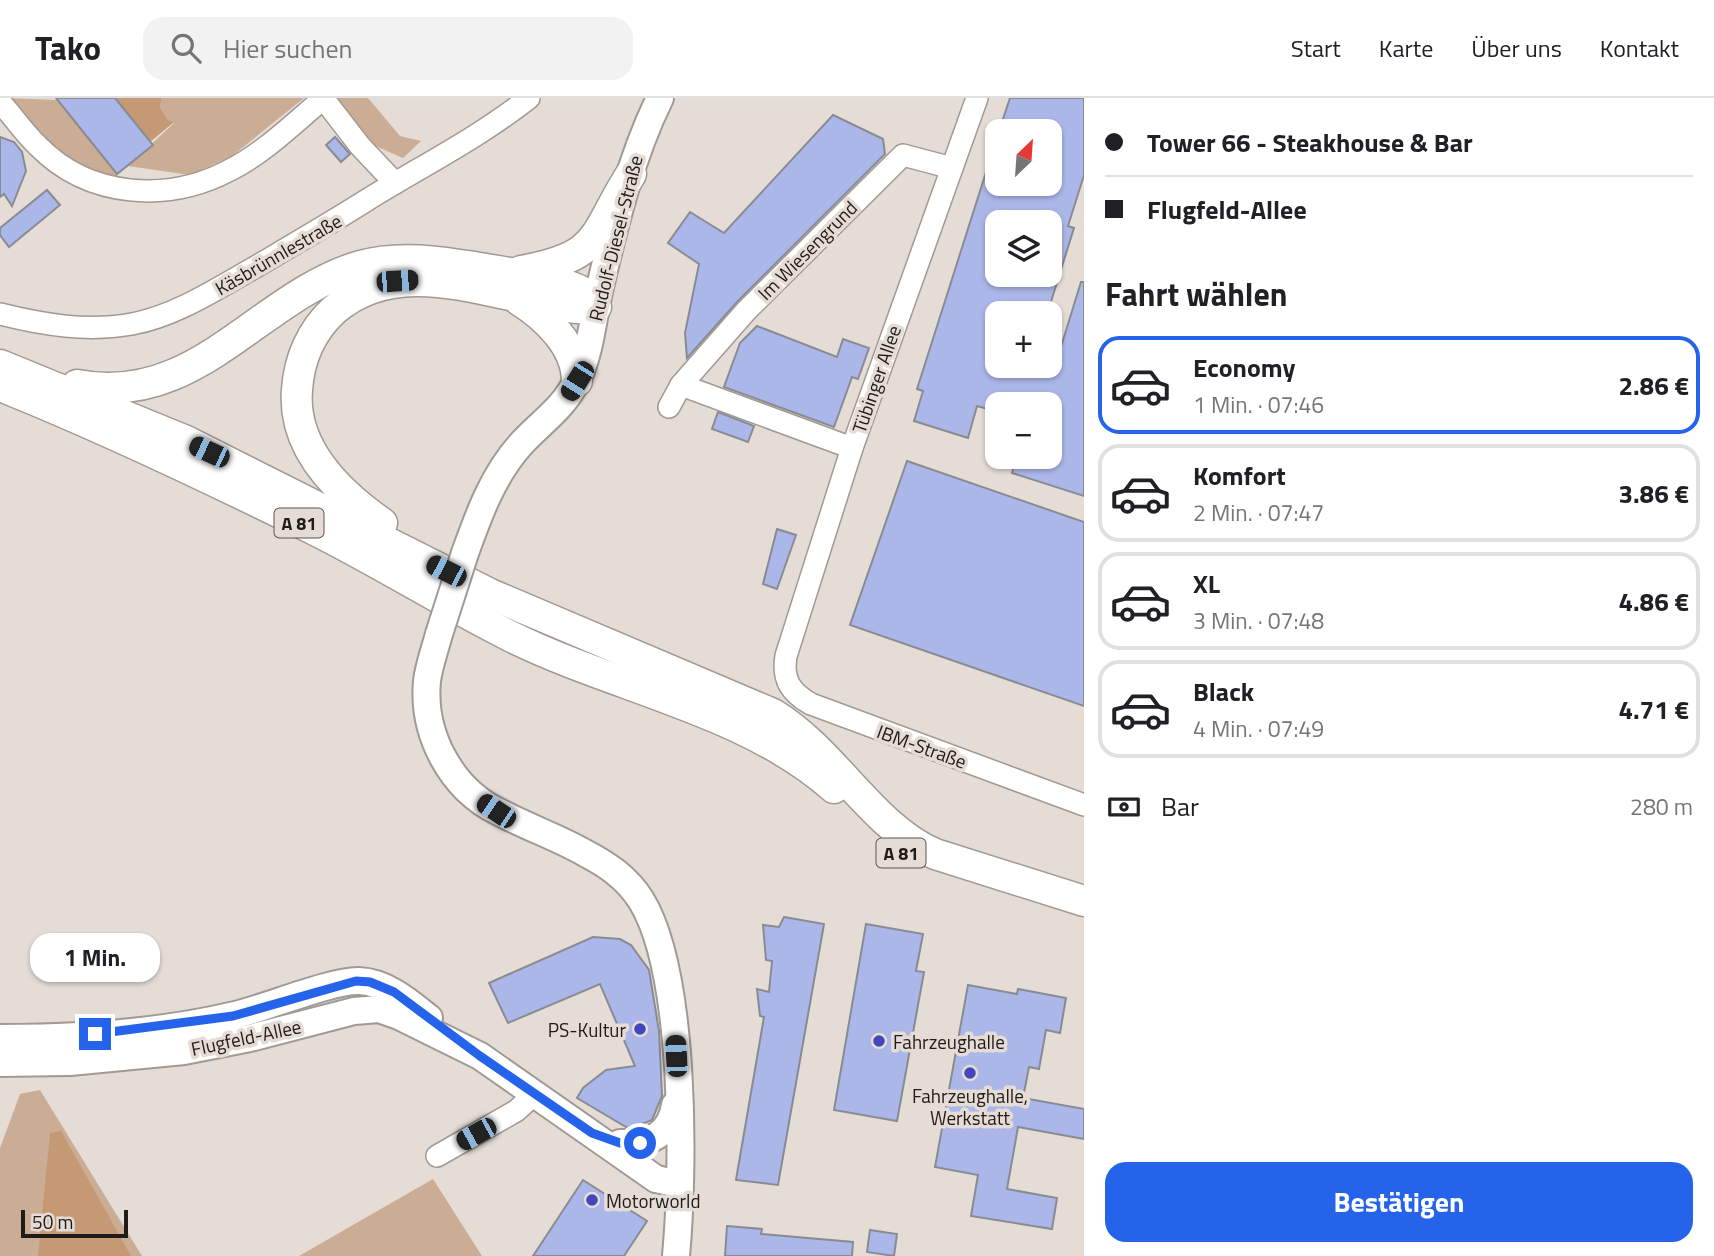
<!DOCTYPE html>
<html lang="de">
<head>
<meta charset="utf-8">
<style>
	:root { --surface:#fff; --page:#f2f2f2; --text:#202124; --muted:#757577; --line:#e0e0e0; --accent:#2563eb }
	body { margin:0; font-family:"Titillium Web",sans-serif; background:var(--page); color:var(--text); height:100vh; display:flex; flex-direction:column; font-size:26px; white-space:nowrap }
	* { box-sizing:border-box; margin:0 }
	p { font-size:23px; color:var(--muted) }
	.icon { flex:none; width:38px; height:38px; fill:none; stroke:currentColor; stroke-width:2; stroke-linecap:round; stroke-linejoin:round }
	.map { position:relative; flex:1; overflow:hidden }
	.side { display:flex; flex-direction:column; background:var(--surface); width:630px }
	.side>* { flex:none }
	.top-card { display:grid; align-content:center; height:154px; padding:0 21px; background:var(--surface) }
	.needle { width:46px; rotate:25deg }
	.controls { position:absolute; left:985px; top:21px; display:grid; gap:14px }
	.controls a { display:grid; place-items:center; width:77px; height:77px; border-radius:14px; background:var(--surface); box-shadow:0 2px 5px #0004; font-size:35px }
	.scale { position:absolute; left:21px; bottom:18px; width:107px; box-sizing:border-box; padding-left:7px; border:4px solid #1e1b19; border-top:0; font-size:19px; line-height:24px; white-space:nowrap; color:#1e1b19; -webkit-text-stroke:5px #e5dcd6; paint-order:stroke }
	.end { position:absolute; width:32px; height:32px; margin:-16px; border:9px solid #2563eb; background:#fff; box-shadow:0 0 0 4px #fff }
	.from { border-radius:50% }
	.bubble { position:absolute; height:49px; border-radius:21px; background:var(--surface); box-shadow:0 2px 5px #0004; font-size:23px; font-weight:700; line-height:49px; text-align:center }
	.car { position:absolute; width:21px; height:42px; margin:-21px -10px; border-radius:9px; box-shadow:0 0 5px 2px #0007; background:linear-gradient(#222 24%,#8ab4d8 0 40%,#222 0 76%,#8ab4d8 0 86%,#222 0) }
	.top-card b { display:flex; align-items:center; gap:24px; height:66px; font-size:26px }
	.top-card b+b { border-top:2px solid var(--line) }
	.top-card i { width:18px; height:18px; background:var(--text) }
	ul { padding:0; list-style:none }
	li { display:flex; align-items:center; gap:21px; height:98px; margin:0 14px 10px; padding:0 7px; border:4px solid var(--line); border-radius:21px }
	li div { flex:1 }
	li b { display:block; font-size:26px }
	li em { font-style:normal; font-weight:700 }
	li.on { border-color:var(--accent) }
	li>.icon { width:63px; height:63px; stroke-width:1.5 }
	h2 { padding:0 21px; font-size:32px; line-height:84px }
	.pay { display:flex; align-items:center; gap:18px; height:77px; padding:0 21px; font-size:26px }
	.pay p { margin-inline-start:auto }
	.primary-button { display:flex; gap:14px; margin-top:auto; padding:14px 21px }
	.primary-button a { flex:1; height:80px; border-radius:21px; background:var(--accent); color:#fff; font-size:28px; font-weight:700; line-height:80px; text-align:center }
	header { display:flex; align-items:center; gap:42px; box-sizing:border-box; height:98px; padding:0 35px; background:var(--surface); border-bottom:2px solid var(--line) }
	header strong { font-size:33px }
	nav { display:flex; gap:38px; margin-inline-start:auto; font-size:24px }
	.search { width:490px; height:63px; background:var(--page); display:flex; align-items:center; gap:18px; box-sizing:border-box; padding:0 24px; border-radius:21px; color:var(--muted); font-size:26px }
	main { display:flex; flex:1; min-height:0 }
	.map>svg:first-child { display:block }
	.green { fill:#cbac95 }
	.water { fill:#c69975 }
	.building { fill:#acb7e9; stroke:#898b93; stroke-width:2; fill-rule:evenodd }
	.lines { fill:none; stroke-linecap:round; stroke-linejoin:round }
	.minor-casing { stroke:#a19993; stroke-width:24 }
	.major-casing { stroke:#a19993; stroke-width:30 }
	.highway-casing { stroke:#a19993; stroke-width:33 }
	.minor { stroke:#fff; stroke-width:21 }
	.major { stroke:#fff; stroke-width:26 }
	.highway { stroke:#fff; stroke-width:30 }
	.major-bridge-casing { stroke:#a19993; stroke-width:30; stroke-linecap:butt }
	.major-bridge { stroke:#fff; stroke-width:26 }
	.route { stroke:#2563eb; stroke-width:9 }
	.poi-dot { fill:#4248bc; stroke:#e5dcd6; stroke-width:2.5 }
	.labels { text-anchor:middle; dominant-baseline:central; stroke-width:7; stroke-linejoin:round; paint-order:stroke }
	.shield { fill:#e5dcd6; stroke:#5a5552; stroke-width:2 }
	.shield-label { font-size:18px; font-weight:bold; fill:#1e1b19 }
	.street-label { font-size:19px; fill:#1e1b19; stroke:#e5dcd6 }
	.poi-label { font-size:19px; fill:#1e1b19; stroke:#e5dcd6; text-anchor:start }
</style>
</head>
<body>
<header>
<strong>Tako</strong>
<div class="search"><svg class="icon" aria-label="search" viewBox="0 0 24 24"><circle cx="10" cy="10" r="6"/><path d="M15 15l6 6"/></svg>Hier suchen</div>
<nav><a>Start</a><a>Karte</a><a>Über uns</a><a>Kontakt</a></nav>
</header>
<main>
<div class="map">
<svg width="1084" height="1158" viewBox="0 0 1084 1158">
	<rect width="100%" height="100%" fill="#e5dcd6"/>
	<!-- green -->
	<g class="green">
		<path d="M5,0L58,2L117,76V83C58,64 44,45 5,0Z"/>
		<path d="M162,0H304L232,58L190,77L128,68L174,25L168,22L160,9Z"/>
		<path d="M334,0H368L400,38L421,43L403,60L371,46Z"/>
		<path d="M40,992L142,1158H0V1050L20,996Z"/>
		<path d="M433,1081L482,1158H299Z"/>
	</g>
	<!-- water -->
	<g class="water">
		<path d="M114,0H162L160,9L168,22L174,24L150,44Z"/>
		<path d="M61,1033L131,1158H38L50,1035Z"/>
	</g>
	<!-- building -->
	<g class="building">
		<path d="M56,0H115L153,47L117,76Z"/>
		<path d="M1010,0H1084V77L1068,128L1074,130L1049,210L1043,209L1041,215H998V268H1050V263L1056,265L1081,184H1084V398L1012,375L1017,359H1050V306H998V314L977,308L968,340L914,323L923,293L917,291L995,46L998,47V86H1050V33H999ZM998,124H1050V177H998Z"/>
		<path d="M833,17L883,41L885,56L737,204L687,260L685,235L699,166L668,145L690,114L724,135Z"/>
		<path d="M0,39L14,44L22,54L26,73L12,108L4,96L0,99Z"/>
		<path d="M335,39L350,56L341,64L326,47Z"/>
		<path d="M47,92L60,107L9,149L0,137V130Z"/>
		<path d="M757,228L837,259L843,241L869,250L858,281L852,279L834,329L724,289L740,245Z"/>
		<path d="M718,314L754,328L748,344L712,331Z"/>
		<path d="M907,363L1084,424V608L850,527Z"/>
		<path d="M777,431L796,437L777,491L763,486Z"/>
		<path d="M784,819L824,826L778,1087L736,1082L764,919L760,918L757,891L769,894L772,863L766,862L763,827L779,829Z"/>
		<path d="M866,826L923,836L916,873L924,874L897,1023L834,1012Z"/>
		<path d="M593,839L620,841L631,847L649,872L659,933L662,998L652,1022L637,1028L626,1029L577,1000L583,990L606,972L635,968L600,886L508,925L489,885Z"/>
		<path d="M968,887L1017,896L1018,891L1066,900L1060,935L1046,932L1039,971L1029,969L1023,1000L1084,1011V1041L1018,1029L1007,1091L1057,1100L1052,1131L971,1118L978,1077L935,1069Z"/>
		<path d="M583,1082L647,1123L624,1158H533Z"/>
		<path d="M727,1128L762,1131L761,1136L853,1144L852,1158H725Z"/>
		<path d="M870,1132L897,1136L894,1158L867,1154Z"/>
	</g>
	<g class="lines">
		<defs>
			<g id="minor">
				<path d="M323,0L360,48L395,85"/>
				<path d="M977,0L852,350L786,558C782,582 791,595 811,606L1084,707"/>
				<path d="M0,4C13,18 24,35 38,48C89,100 168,105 230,72C264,55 294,25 323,1"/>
				<path d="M0,216C44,227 87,234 132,226C175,218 215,192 252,171C291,148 329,126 367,102C422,68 478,40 529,0"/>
				<path d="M669,309L681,287"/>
				<path d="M852,350L681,287L746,213L903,57L952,70"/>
				<path d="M437,1058L516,1013L536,995"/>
			</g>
			<g id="major">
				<path d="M465,455C479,416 493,377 521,346C540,325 565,309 577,282C591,253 593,219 600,189C615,125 631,59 660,0"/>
				<path d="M439,536C435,551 429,567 427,583C422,636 451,691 499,714C527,729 557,739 585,755C608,767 627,780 641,802C686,875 684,1072 676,1158"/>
				<path d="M0,940C77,940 160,935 235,917C265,910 333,882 359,883C386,884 409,904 429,920"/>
				<path d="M0,965L70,964L184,953L250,940L354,913L379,911L399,918L480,958L656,1081L679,1086"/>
				<path d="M620,1045C649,1046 670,1038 675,1007"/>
			</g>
			<g id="highway">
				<path d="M521,173C603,158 591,139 631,76"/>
				<path d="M519,202C546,219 577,248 577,283"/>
				<path d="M0,267L186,343L490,496L773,616C834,653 873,730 935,756L1084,803"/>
				<path d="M77,287C197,310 257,199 360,168C403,156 448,165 492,172C524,178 567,181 594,201"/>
				<path d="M8,291C112,333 214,382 315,432C381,465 444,505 510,538C614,590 746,612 834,690"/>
				<path d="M382,425C339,395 292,350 297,292C299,262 311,233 334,212C393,161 470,190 538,203C557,207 577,213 596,209"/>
			</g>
		</defs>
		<!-- minor casing -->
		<use href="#minor" class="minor-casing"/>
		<!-- major casing -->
		<use href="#major" class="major-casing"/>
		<!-- highway casing -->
		<use href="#highway" class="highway-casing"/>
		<!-- minor -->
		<use href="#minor" class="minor"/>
		<!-- major -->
		<use href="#major" class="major"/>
		<!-- highway -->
		<use href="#highway" class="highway"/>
		<defs>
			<path id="major-bridge" d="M439,536L465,455"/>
		</defs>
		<!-- major-bridge casing -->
		<use href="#major-bridge" class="major-bridge-casing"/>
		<!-- major-bridge -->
		<use href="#major-bridge" class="major-bridge"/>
	</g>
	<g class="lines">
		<!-- route -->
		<path class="route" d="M95,936L233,918L356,883L370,884L394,894L480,958L592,1035L620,1045H640"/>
	</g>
	<!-- markers -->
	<g class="poi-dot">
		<circle cx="640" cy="931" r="7"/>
		<circle cx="879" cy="943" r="7"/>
		<circle cx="970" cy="975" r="7"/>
		<circle cx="592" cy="1102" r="7"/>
	</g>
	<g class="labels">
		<!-- shield labels -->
		<g class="shield">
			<rect x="274.5" y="410.5" width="49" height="29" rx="5"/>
			<rect x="876.5" y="740.5" width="49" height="29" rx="5"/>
		</g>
		<g class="shield-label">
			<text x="299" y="425">A 81</text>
			<text x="901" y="755">A 81</text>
		</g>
		<!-- street labels -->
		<g class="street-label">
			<text transform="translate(615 140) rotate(-76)">Rudolf-Diesel-Straße</text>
			<text transform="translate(807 152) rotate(-45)">Im Wiesengrund</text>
			<text transform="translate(278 156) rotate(-30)">Käsbrünnlestraße</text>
			<text transform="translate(876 281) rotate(-71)">Tübinger Allee</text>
			<text transform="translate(922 648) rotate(20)">IBM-Straße</text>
			<text transform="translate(246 939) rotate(-12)">Flugfeld-Allee</text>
		</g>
		<!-- poi labels -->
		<g class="poi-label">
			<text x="626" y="931" text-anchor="end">PS-Kultur</text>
			<text x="893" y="943">Fahrzeughalle</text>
			<text x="970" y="997" text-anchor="middle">Fahrzeughalle,<tspan x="970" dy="22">Werkstatt</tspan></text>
			<text x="606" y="1102">Motorworld</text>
		</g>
	</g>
</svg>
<div class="controls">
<a><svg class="needle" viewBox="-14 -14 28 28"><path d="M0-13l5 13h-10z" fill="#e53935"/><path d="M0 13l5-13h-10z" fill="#757577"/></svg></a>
<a><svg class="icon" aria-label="layers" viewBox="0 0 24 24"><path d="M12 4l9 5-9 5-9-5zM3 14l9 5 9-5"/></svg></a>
<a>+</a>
<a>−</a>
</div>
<div class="scale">50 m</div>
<i class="end from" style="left:640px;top:1045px"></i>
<i class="end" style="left:95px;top:936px"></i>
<div class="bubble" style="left:30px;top:835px;width:130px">1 Min.</div>
<i class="car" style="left:397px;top:183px;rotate:86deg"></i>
<i class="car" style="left:577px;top:283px;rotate:212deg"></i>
<i class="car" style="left:209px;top:354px;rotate:295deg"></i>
<i class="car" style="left:446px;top:473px;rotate:297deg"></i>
<i class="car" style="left:496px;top:713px;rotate:304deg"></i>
<i class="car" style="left:676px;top:958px;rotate:357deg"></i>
<i class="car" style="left:476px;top:1036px;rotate:241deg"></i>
</div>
<section class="side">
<div class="top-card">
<b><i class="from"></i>Tower 66 - Steakhouse &amp; Bar</b>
<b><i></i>Flugfeld-Allee</b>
</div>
<h2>Fahrt wählen</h2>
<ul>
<li class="on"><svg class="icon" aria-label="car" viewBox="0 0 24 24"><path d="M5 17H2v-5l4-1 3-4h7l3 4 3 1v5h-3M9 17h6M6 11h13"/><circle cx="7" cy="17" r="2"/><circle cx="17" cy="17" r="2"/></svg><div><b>Economy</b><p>1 Min. · 07:46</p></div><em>2.86 €</em></li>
<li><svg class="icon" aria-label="car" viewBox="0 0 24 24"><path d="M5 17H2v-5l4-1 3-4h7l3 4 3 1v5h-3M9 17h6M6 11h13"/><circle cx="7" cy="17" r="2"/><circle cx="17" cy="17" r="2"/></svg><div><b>Komfort</b><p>2 Min. · 07:47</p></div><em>3.86 €</em></li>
<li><svg class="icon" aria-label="car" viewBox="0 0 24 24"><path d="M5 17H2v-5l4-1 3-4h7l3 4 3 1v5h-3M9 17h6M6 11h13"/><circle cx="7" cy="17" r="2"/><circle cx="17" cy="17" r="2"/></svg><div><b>XL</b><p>3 Min. · 07:48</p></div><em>4.86 €</em></li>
<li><svg class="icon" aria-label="car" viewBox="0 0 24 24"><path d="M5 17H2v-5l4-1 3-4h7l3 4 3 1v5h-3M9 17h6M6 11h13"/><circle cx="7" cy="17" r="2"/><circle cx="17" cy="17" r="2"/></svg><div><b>Black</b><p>4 Min. · 07:49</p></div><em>4.71 €</em></li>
</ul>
<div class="pay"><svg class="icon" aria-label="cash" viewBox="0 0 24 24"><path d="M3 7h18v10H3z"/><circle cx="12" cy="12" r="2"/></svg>Bar<p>280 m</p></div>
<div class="primary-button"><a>Bestätigen</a></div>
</section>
</main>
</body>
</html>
